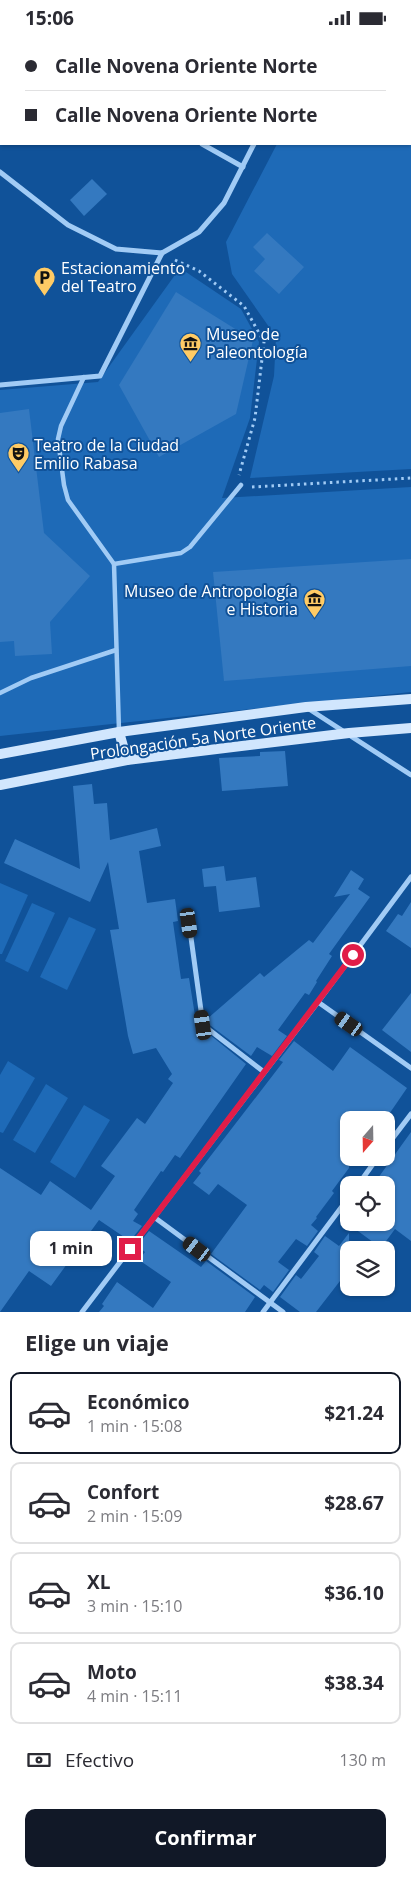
<!DOCTYPE html>
<html lang="es">
<head>
<meta charset="utf-8">
<style>
	:root { --surface:#fff; --page:#f7f7f7; --text:#2b2b33; --muted:#7c7c81; --line:#e1e1e2; --accent:#111827 }
	body { margin:0; font-family:"Open Sans",sans-serif; background:var(--page); color:var(--text); height:100vh; display:flex; flex-direction:column; font-size:19px; white-space:nowrap }
	* { box-sizing:border-box; margin:0 }
	p { font-size:16px; color:var(--muted) }
	.icon { flex:none; width:28px; height:28px; fill:none; stroke:currentColor; stroke-width:2; stroke-linecap:round; stroke-linejoin:round }
	.map { position:relative; height:1277px; overflow:hidden }
	.panel { display:flex; flex-direction:column; background:var(--surface); flex:1 }
	.panel>* { flex:none }
	.banner { position:absolute; left:0px; top:0px; width:411px; height:110px; box-shadow:0 1px 4px #0004; display:grid; align-content:center; height:110px; padding:0 25px; background:var(--surface) }
	.needle { width:32px; rotate:200deg }
	.controls { position:absolute; left:340px; top:1076px; display:grid; gap:10px }
	.controls a { display:grid; place-items:center; width:55px; height:55px; border-radius:10px; background:var(--surface); box-shadow:0 1px 4px #0004; font-size:25px }
	.end { position:absolute; width:22px; height:22px; margin:-11px; border:6px solid #e11d48; background:#fff; box-shadow:0 0 0 2px #fff }
	.from { border-radius:50% }
	.bubble { position:absolute; height:35px; border-radius:10px; background:var(--surface); box-shadow:0 1px 4px #0004; font-size:16px; font-weight:700; line-height:35px; text-align:center }
	.car { position:absolute; width:15px; height:30px; margin:-15px -8px; border-radius:6px; box-shadow:0 0 4px 1px #0007; background:linear-gradient(#222 24%,#8ab4d8 0 40%,#222 0 76%,#8ab4d8 0 86%,#222 0) }
	.banner b { display:flex; align-items:center; gap:18px; height:48px; font-size:19px }
	.banner b+b { border-top:1px solid var(--line) }
	.banner i { width:12px; height:12px; background:var(--text) }
	ul { padding:0; list-style:none }
	li { display:flex; align-items:center; gap:15px; height:82px; margin:0 10px 8px; padding:0 15px; border:2px solid var(--line); border-radius:10px }
	li div { flex:1 }
	li b { display:block; font-size:19px }
	li em { font-style:normal; font-weight:700 }
	li.on { border-color:var(--accent) }
	li>.icon { width:45px; height:45px; stroke-width:1.5 }
	h2 { padding:0 25px; font-size:22px; line-height:60px }
	.pay { display:flex; align-items:center; gap:12px; height:55px; padding:0 25px; font-size:19px }
	.pay p { margin-inline-start:auto }
	.primary-button { display:flex; gap:10px; margin-top:auto; padding:10px 25px }
	.primary-button a { flex:1; height:58px; border-radius:10px; background:var(--accent); color:#fff; font-size:20px; font-weight:700; line-height:58px; text-align:center }
	.status { display:flex; justify-content:space-between; align-items:center; height:35px; padding:0 25px; background:var(--surface); direction:ltr }
	.status svg { height:14px; fill:currentColor }
	.map>svg:first-child { display:block }
	.green { fill:#1e6ab7 }
	.lines { fill:none; stroke-linecap:round; stroke-linejoin:round }
	.river { stroke:#306195; stroke-width:34 }
	.building { fill:#3479c0 }
	.path { stroke:#a1cbf5; stroke-width:3; stroke-dasharray:2.5 4; stroke-linecap:butt }
	.service { stroke:#a1cbf5; stroke-width:4 }
	.pedestrian { stroke:#a1cbf5; stroke-width:4.5 }
	.minor { stroke:#a1cbf5; stroke-width:5 }
	.secondary { stroke:#d1e6fd; stroke-width:10 }
	.route { stroke:#e11d48; stroke-width:6 }
	.labels { text-anchor:middle; dominant-baseline:central; stroke-width:4; stroke-linejoin:round; paint-order:stroke }
	.poi-label { font-size:16px; fill:#fff; stroke:#105299; text-anchor:start }
	.street-label { font-size:16px; fill:#fff; stroke:#105299 }
</style>
</head>
<body>
<div class="status"><b>15:06</b><svg viewBox="0 0 49 12"><path d="M0 12V9h3v3zM5 12V6h3v6zM10 12V3h3v9zM15 12V0h3v12zM26 1h20v11H26zM47 4h2v5h-2z"/></svg></div>
<div class="map">
<svg width="411" height="1277" viewBox="0 0 411 1277">
	<rect width="100%" height="100%" fill="#105299"/>
	<!-- green -->
	<g class="green">
		<path d="M334,0H411V434L250,443L274,341L276,302L232,239L226,207L277,109H410V1H333Z"/>
		<path d="M180,233L241,274L259,307L250,383L222,463L411,452V657L0,701V355L98,347Z"/>
		<path d="M0,848L28,860L2,919H0Z"/>
		<path d="M32,868L55,878L28,937L5,926Z"/>
		<path d="M69,882L96,894L67,955L40,942Z"/>
		<path d="M8,1026L35,1043L3,1098L0,1097V1040Z"/>
		<path d="M46,1049L68,1063L35,1118L13,1105Z"/>
		<path d="M84,1070L110,1085L75,1143L50,1127Z"/>
	</g>
	<g class="lines">
		<!-- river -->
		<g class="river">
			<path d="M148,0L150,1"/>
			<path d="M410,91H411"/>
		</g>
	</g>
	<!-- building -->
	<g class="building">
		<path d="M92,144L107,159L84,181L70,165Z"/>
		<path d="M267,198L304,232L279,259L254,236L265,224L253,212Z"/>
		<path d="M176,257L253,305L236,379L159,422L119,350Z"/>
		<path d="M29,374L44,498L90,541L50,587L52,619L15,621L14,606L0,607V378Z"/>
		<path d="M411,524V631L224,646L213,537Z"/>
		<path d="M285,716L288,751L222,756L219,723L260,721V717Z"/>
		<path d="M92,749L94,769L107,768L110,805L157,793L161,811L139,816L147,868L175,864L178,886L173,887L181,944L189,943L197,993L199,991L246,1029L180,1123L175,1120L163,1137L161,1136L134,1175L138,1179L133,1186L142,1191L130,1206L99,1185L51,1251L29,1236L0,1277V1133L41,1160L50,1146L91,1175L115,1141L101,1131L137,1083L145,1089L173,1048L168,1044L172,1039L156,1013L133,1019L128,1001L110,895L119,894L108,827L90,867L4,828L15,804L80,834L73,751Z"/>
		<path d="M224,831L226,846L256,842L260,872L219,877L216,851L204,852L202,834Z"/>
		<path d="M351,835L364,844L358,854L370,862L329,919L332,921L316,946L317,947L309,960L305,958L278,995L287,1001L272,1021L257,1012L251,1021L207,988V984L260,938L264,942L309,905L313,908L350,859L334,862Z"/>
		<path d="M411,867V913L386,896L398,879L402,881Z"/>
		<path d="M411,958V1017L382,995Z"/>
		<path d="M294,1006L333,1036L350,1012L407,1053L385,1085H349V1133L332,1156L334,1158L316,1182L317,1183L311,1190L318,1196L307,1211L296,1204L278,1227L289,1235L273,1257L264,1250L260,1255L211,1219L247,1170L218,1149L209,1160L193,1148L201,1138L199,1136L283,1027L279,1025Z"/>
		<path d="M411,1097V1206L395,1194L381,1213L347,1188H386V1150H373Z"/>
		<path d="M149,1196L201,1232L206,1226L255,1262L245,1277H99L104,1271L102,1269L117,1247L153,1273L171,1247L139,1225L145,1217L137,1211Z"/>
		<path d="M349,1198V1253L340,1246L316,1277H300L280,1262L296,1240L301,1244L319,1221L314,1217L325,1201L339,1211Z"/>
	</g>
	<g class="lines">
		<!-- path -->
		<g class="path">
			<path d="M175,225L199,236L244,271L264,307L255,383L239,440"/>
			<path d="M252,452L411,443"/>
		</g>
		<!-- service -->
		<path class="service" d="M209,0L211,1"/>
		<!-- pedestrian -->
		<g class="pedestrian">
			<path d="M84,342L61,391L58,404L64,450L68,465L114,529"/>
			<path d="M0,658L31,643L116,615"/>
			<path d="M119,696L114,529L181,518L190,512L241,450"/>
		</g>
		<!-- minor -->
		<g class="minor">
			<path d="M60,0L61,1"/>
			<path d="M308,1L309,0"/>
			<path d="M202,109L243,132"/>
			<path d="M0,137L68,190L116,214L162,218"/>
			<path d="M162,218L199,197L224,168L254,109"/>
			<path d="M0,350L100,341L162,218"/>
			<path d="M309,674L411,740"/>
			<path d="M189,888L203,990L264,1037"/>
			<path d="M318,967L411,1033"/>
			<path d="M386,1112L411,1079"/>
			<path d="M358,1150L378,1122"/>
			<path d="M154,1182L283,1277"/>
			<path d="M82,1277L318,967L411,842"/>
			<path d="M263,1277L349,1162"/>
		</g>
		<!-- secondary -->
		<g class="secondary">
			<path d="M119,697L127,725"/>
			<path d="M0,719L119,697L306,672L411,664"/>
			<path d="M0,750L127,725L349,698L411,693"/>
		</g>
	</g>
	<g class="lines">
		<!-- route -->
		<path class="route" d="M130,1214L353,920"/>
	</g>
	<!-- icons -->
	<defs>
		<symbol id="parking-pin" viewBox="-11 -11 22 30"><path d="M0 17L-7.5 6A9.5 9.5 0 1 1 7.5 6Z" fill="#ffcb65" stroke="#105299"/><path d="M-3.5-5.5H1a3.5 3.5 0 0 1 0 7H-1V5.5H-3.5ZM-1-3.4V-.6H.8a1.4 1.4 0 0 0 0-2.8Z" fill="#111"/></symbol>
		<symbol id="museum-pin" viewBox="-11 -11 22 30"><path d="M0 17L-7.5 6A9.5 9.5 0 1 1 7.5 6Z" fill="#ffcb65" stroke="#105299"/><path d="M0-6L6-3V-2H-6V-3ZM-5-1h2V3h-2ZM-1-1h2V3h-2ZM3-1h2V3H3ZM-6 4H6V6H-6Z" fill="#111"/></symbol>
		<symbol id="theatre-pin" viewBox="-11 -11 22 30"><path d="M0 17L-7.5 6A9.5 9.5 0 1 1 7.5 6Z" fill="#ffcb65" stroke="#105299"/><path d="M-5-5.5Q0-4 5-5.5V0Q5 5 0 6Q-5 5-5 0ZM-3.3-2.5H-1v1.5H-3.3ZM1-2.5H3.3v1.5H1ZM-2.8 1Q0 5.5 2.8 1Z" fill="#111"/></symbol>
	</defs>
	<g fill-rule="evenodd">
		<use href="#parking-pin" x="32" y="230" width="25" height="34"/>
		<use href="#museum-pin" x="178" y="296" width="25" height="34"/>
		<use href="#theatre-pin" x="6" y="406" width="25" height="34"/>
		<use href="#museum-pin" x="302" y="552" width="25" height="34"/>
	</g>
	<g class="labels">
		<!-- poi labels -->
		<g class="poi-label">
			<text x="61" y="233">Estacionamiento<tspan x="61" dy="18">del Teatro</tspan></text>
			<text x="206" y="299">Museo de<tspan x="206" dy="18">Paleontología</tspan></text>
			<text x="34" y="410">Teatro de la Ciudad<tspan x="34" dy="18">Emilio Rabasa</tspan></text>
			<text x="298" y="556" text-anchor="end">Museo de Antropología<tspan x="298" dy="18">e Historia</tspan></text>
		</g>
		<!-- street labels -->
		<g class="street-label">
			<text transform="translate(203 703) rotate(-8)">Prolongación 5a Norte Oriente</text>
		</g>
	</g>
</svg>
<div class="controls">
<a><svg class="needle" viewBox="-14 -14 28 28"><path d="M0-13l5 13h-10z" fill="#e53935"/><path d="M0 13l5-13h-10z" fill="#7c7c81"/></svg></a>
<a><svg class="icon" aria-label="locate" viewBox="0 0 24 24"><circle cx="12" cy="12" r="6"/><path d="M12 2v4M12 18v4M2 12h4M18 12h4"/></svg></a>
<a><svg class="icon" aria-label="layers" viewBox="0 0 24 24"><path d="M12 4l9 5-9 5-9-5zM3 14l9 5 9-5"/></svg></a>
</div>
<i class="end from" style="left:353px;top:920px"></i>
<i class="end" style="left:130px;top:1214px"></i>
<div class="bubble" style="left:30px;top:1196px;width:82px">1 min</div>
<i class="car" style="left:189px;top:888px;rotate:172deg"></i>
<i class="car" style="left:349px;top:989px;rotate:305deg"></i>
<i class="car" style="left:203px;top:990px;rotate:352deg"></i>
<i class="car" style="left:197px;top:1214px;rotate:307deg"></i>
<div class="banner">
<b><i class="from"></i>Calle Novena Oriente Norte</b>
<b><i></i>Calle Novena Oriente Norte</b>
</div>
</div>
<section class="panel">
<h2>Elige un viaje</h2>
<ul>
<li class="on"><svg class="icon" aria-label="car" viewBox="0 0 24 24"><path d="M5 17H2v-5l4-1 3-4h7l3 4 3 1v5h-3M9 17h6M6 11h13"/><circle cx="7" cy="17" r="2"/><circle cx="17" cy="17" r="2"/></svg><div><b>Económico</b><p>1 min · 15:08</p></div><em>$21.24</em></li>
<li><svg class="icon" aria-label="car" viewBox="0 0 24 24"><path d="M5 17H2v-5l4-1 3-4h7l3 4 3 1v5h-3M9 17h6M6 11h13"/><circle cx="7" cy="17" r="2"/><circle cx="17" cy="17" r="2"/></svg><div><b>Confort</b><p>2 min · 15:09</p></div><em>$28.67</em></li>
<li><svg class="icon" aria-label="car" viewBox="0 0 24 24"><path d="M5 17H2v-5l4-1 3-4h7l3 4 3 1v5h-3M9 17h6M6 11h13"/><circle cx="7" cy="17" r="2"/><circle cx="17" cy="17" r="2"/></svg><div><b>XL</b><p>3 min · 15:10</p></div><em>$36.10</em></li>
<li><svg class="icon" aria-label="car" viewBox="0 0 24 24"><path d="M5 17H2v-5l4-1 3-4h7l3 4 3 1v5h-3M9 17h6M6 11h13"/><circle cx="7" cy="17" r="2"/><circle cx="17" cy="17" r="2"/></svg><div><b>Moto</b><p>4 min · 15:11</p></div><em>$38.34</em></li>
</ul>
<div class="pay"><svg class="icon" aria-label="cash" viewBox="0 0 24 24"><path d="M3 7h18v10H3z"/><circle cx="12" cy="12" r="2"/></svg>Efectivo<p>130 m</p></div>
<div class="primary-button"><a>Confirmar</a></div>
</section>
</body>
</html>
